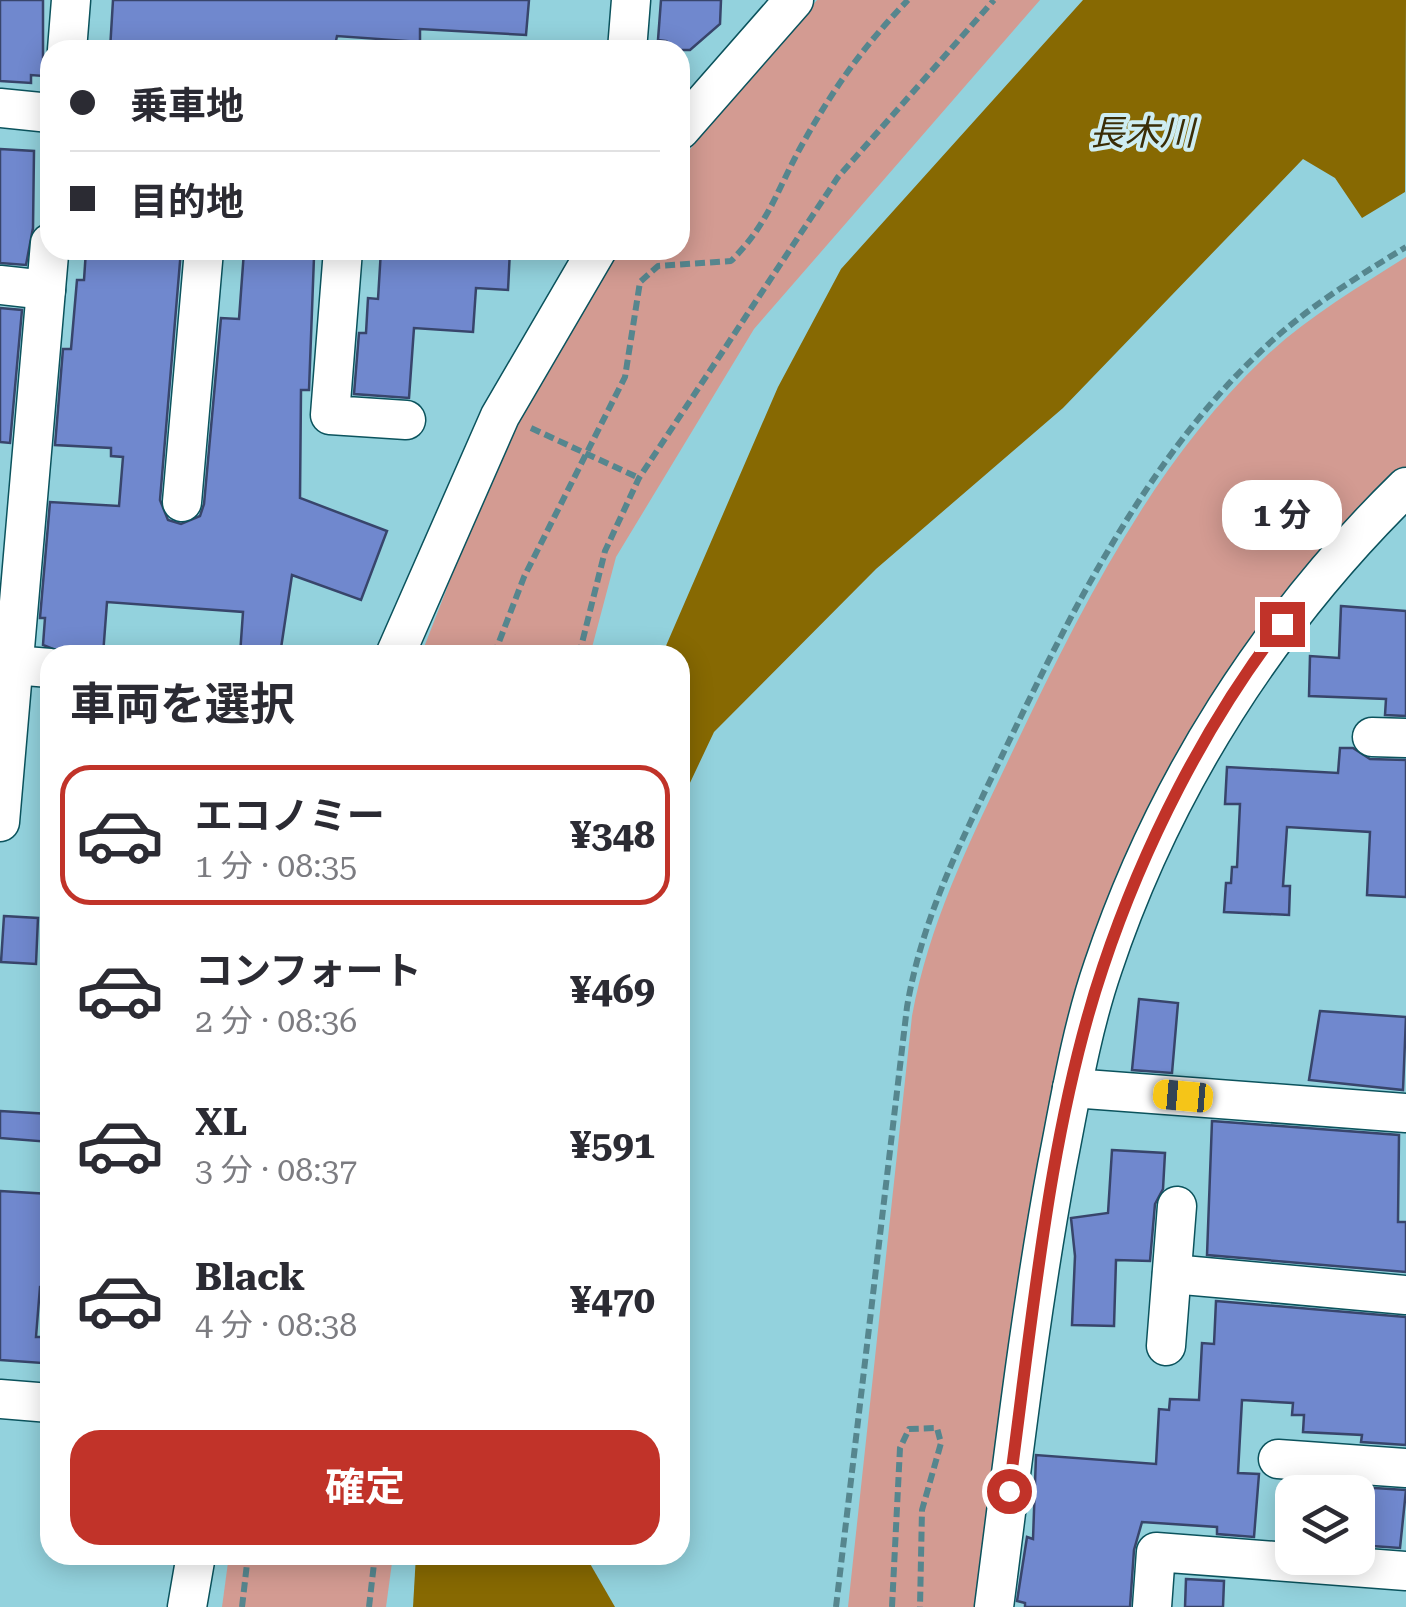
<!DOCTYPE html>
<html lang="ja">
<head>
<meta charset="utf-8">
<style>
	:root { --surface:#fff; --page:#f7f7f7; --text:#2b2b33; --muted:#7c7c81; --line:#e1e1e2; --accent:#c13329 }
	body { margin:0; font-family:"Roboto Serif","Noto Sans JP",serif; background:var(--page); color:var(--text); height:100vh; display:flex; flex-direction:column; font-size:38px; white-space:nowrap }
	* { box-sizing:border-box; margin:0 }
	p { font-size:32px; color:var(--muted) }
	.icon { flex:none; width:55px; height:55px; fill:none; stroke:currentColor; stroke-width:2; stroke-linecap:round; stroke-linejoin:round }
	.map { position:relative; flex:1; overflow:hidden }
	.side { position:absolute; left:40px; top:645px; width:650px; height:920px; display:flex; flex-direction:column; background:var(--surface); border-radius:30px; box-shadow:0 5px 25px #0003 }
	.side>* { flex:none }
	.hud { position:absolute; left:40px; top:40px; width:650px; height:220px; border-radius:30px; box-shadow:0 5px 25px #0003; display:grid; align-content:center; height:220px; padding:0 30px; background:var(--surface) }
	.tools { position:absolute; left:1275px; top:1475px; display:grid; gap:20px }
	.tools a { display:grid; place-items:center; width:100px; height:100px; border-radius:20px; background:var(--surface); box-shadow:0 5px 25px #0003; font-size:50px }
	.end { position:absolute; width:45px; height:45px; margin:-22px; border:12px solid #c13329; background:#fff; box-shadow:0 0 0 5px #fff }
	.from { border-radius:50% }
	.bubble { position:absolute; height:70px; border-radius:30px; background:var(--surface); box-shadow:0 5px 25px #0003; font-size:32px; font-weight:700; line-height:70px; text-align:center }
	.car { position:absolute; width:30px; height:60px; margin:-30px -15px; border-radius:12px; box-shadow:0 0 8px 2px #0007; background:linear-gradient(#f5c518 24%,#345 0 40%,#f5c518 0 76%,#345 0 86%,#f5c518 0) }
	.hud b { display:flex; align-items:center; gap:35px; height:95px; font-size:38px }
	.hud b+b { border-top:2px solid var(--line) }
	.hud i { width:25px; height:25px; background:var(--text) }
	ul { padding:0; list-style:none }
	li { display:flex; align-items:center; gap:30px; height:140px; margin:0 20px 15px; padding:0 10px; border:5px solid transparent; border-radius:30px }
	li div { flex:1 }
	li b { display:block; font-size:38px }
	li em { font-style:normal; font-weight:700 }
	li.current { border-color:var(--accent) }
	li>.icon { width:90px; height:90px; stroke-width:1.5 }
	h2 { padding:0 30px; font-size:45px; line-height:120px }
	.primary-button { display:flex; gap:20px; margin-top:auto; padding:20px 30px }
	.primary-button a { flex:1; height:115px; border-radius:30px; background:var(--accent); color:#fff; font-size:40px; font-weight:700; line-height:115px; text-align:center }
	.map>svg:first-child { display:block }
	.green { fill:#d39b92 }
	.water { fill:#876902 }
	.building { fill:#7088ce; stroke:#38456b; stroke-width:2.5 }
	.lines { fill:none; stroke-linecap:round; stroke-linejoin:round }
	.street-casing { stroke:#0b535d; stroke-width:41 }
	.path { stroke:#56868e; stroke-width:6; stroke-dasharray:10 5; stroke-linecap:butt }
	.street { stroke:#fff; stroke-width:38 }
	.route { stroke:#c13329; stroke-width:12 }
	.labels { text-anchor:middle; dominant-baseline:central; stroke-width:8; stroke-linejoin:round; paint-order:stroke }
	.water-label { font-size:35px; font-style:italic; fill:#3a2d07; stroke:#ceedf2 }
</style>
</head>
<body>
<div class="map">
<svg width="1406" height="1607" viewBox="0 0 1406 1607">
	<rect width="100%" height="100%" fill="#93d2dd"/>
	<!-- green -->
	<g class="green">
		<path d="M817,0H1040L754,329L616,557L590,655H421L501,449L615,250H680V161Z"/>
		<path d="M1406,257V471L1120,894L985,1607H848L912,1016C929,924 968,845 1008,761C1075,621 1149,467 1264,358C1306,318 1357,288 1406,257Z"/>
		<path d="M229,1555H393L386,1607H222Z"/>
	</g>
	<!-- water -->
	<g class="water">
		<path d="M1083,0H1406L1405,192L1362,218L1335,178L1303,159L1063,408L876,569L714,732L680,804V655H662L778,387L841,269Z"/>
		<path d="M416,1555H585L615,1607H413Z"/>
	</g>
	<!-- building -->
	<g class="building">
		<path d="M0,0H43V76L31,75V83L0,81Z"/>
		<path d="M113,0H529L526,35L420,29V42L337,36L334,50H110Z"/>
		<path d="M661,0H721L720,24L690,50H665L666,41L658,40Z"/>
		<path d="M0,149L34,151L33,228L26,265L0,263Z"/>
		<path d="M86,250H181L160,500L168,520L181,524L200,516L204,504L221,318L239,319L244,251L314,257L309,390H301L300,498L387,531L361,600L292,575L280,655H240L243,612L107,602L103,655H68L43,645L45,618H40L50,502L119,506L123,457L111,456V448L55,445L63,349H71L77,280H84Z"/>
		<path d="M381,250H510L508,290L476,288L473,332L414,328L409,398L354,394L359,333H366L368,298L378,299Z"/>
		<path d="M0,308L22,310L10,443L0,442Z"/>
		<path d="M1341,606L1406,611V716L1385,715L1386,699L1309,696L1310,656L1339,658Z"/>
		<path d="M1340,748H1353L1370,759L1406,760V897L1367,895L1370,832L1287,827L1283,886H1290L1289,915L1224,912L1226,883H1231L1232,867H1237L1240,804H1225L1227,767L1338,773Z"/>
		<path d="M4,916L38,918L36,964L1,962Z"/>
		<path d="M1139,999L1178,1003L1172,1073L1132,1070Z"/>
		<path d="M1320,1011L1406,1017L1403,1090L1309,1080Z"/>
		<path d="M0,1111L50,1114V1142L0,1138Z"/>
		<path d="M1212,1121L1399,1135L1398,1222H1406V1272L1207,1255Z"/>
		<path d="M1112,1150L1165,1153L1163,1189L1155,1204L1150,1261L1116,1260L1114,1326L1072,1325L1075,1256L1071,1218L1108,1213Z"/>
		<path d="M0,1191L50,1194V1288L40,1287L36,1337H43L42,1363L0,1360Z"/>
		<path d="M1216,1301L1406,1317V1445L1361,1442L1362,1435L1303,1432L1304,1415H1292L1293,1403L1242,1400L1238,1473L1259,1474L1254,1537L1217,1534V1527L1142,1522L1134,1550L1130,1607H1025V1603L1017,1601L1027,1537L1033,1539L1036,1455L1156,1464L1159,1409L1169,1410L1170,1399L1199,1400L1202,1343L1214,1344Z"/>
		<path d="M1359,1487L1406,1490L1400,1548L1358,1545Z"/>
		<path d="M1186,1579L1224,1581L1223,1607H1185Z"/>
	</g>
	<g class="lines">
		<defs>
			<g id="street">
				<path d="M67,50L71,0"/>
				<path d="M627,50L631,0"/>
				<path d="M0,108L50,113"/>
				<path d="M680,130L794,0"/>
				<path d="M343,250L330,415L406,420"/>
				<path d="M0,285L46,290"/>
				<path d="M182,502L204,250"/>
				<path d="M395,655L500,416L597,250"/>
				<path d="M0,664L50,668"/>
				<path d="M1372,737L1406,738"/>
				<path d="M0,822L50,243"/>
				<path d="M1072,1088L1406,1113"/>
				<path d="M1172,1274L1406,1295"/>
				<path d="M1166,1346L1177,1206"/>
				<path d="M0,1399L50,1403"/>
				<path d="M1278,1459L1406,1468"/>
				<path d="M187,1607L196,1555"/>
				<path d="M994,1607C1013,1460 1030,1312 1057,1166C1070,1100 1081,1031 1103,967C1164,785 1269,621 1406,487"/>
				<path d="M1152,1607L1156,1552L1406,1571"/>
			</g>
		</defs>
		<!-- street casing -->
		<use href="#street" class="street-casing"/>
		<!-- path -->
		<g class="path">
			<path d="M531,428L639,478"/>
			<path d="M494,655L524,577L625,377L640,282L658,266L731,261C770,222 777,189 803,143C835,86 863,47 908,0"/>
			<path d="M579,655L605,551L639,478L838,177L994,0"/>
			<path d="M242,1607L248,1555"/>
			<path d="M369,1607L375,1555"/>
			<path d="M836,1607L907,1007C922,918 961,842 1000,760C1067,620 1144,462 1259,353C1302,311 1355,278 1406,247"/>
			<path d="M892,1607L900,1448L909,1429L937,1428L941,1443L922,1510L920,1607"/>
		</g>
		<!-- street -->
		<use href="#street" class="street"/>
	</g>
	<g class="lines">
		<!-- route -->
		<path class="route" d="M1009,1491C1032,1323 1049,1127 1103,967C1143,847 1205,724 1282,624"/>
	</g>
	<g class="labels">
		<!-- water labels -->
		<g class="water-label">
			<text x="1142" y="133">長木川</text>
		</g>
	</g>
</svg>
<div class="tools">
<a><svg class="icon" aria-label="layers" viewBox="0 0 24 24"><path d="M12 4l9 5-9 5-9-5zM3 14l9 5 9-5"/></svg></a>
</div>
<i class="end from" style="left:1009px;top:1491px"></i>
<i class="end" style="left:1282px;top:624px"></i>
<div class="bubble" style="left:1222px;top:480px;width:120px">1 分</div>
<i class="car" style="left:1183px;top:1096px;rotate:275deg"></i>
<div class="hud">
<b><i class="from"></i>乗車地</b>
<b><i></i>目的地</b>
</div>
<section class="side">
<h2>車両を選択</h2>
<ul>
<li class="current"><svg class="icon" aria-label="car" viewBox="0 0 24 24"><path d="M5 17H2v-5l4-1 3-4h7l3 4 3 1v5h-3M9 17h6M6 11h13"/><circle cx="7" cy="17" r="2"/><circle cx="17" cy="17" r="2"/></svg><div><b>エコノミー</b><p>1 分 · 08:35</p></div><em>¥348</em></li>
<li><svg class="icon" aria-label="car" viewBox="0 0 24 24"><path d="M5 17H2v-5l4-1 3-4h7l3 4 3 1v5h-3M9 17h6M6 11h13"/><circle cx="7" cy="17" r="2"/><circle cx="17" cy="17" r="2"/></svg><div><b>コンフォート</b><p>2 分 · 08:36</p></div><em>¥469</em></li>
<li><svg class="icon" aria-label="car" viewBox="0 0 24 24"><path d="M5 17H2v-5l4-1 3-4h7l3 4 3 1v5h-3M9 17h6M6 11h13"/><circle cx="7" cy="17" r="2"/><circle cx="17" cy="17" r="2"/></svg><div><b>XL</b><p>3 分 · 08:37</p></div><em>¥591</em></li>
<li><svg class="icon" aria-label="car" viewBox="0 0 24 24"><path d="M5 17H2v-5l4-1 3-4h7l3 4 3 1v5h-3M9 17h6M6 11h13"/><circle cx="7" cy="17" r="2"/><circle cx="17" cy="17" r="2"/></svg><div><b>Black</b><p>4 分 · 08:38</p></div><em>¥470</em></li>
</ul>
<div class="primary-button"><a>確定</a></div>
</section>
</div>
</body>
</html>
